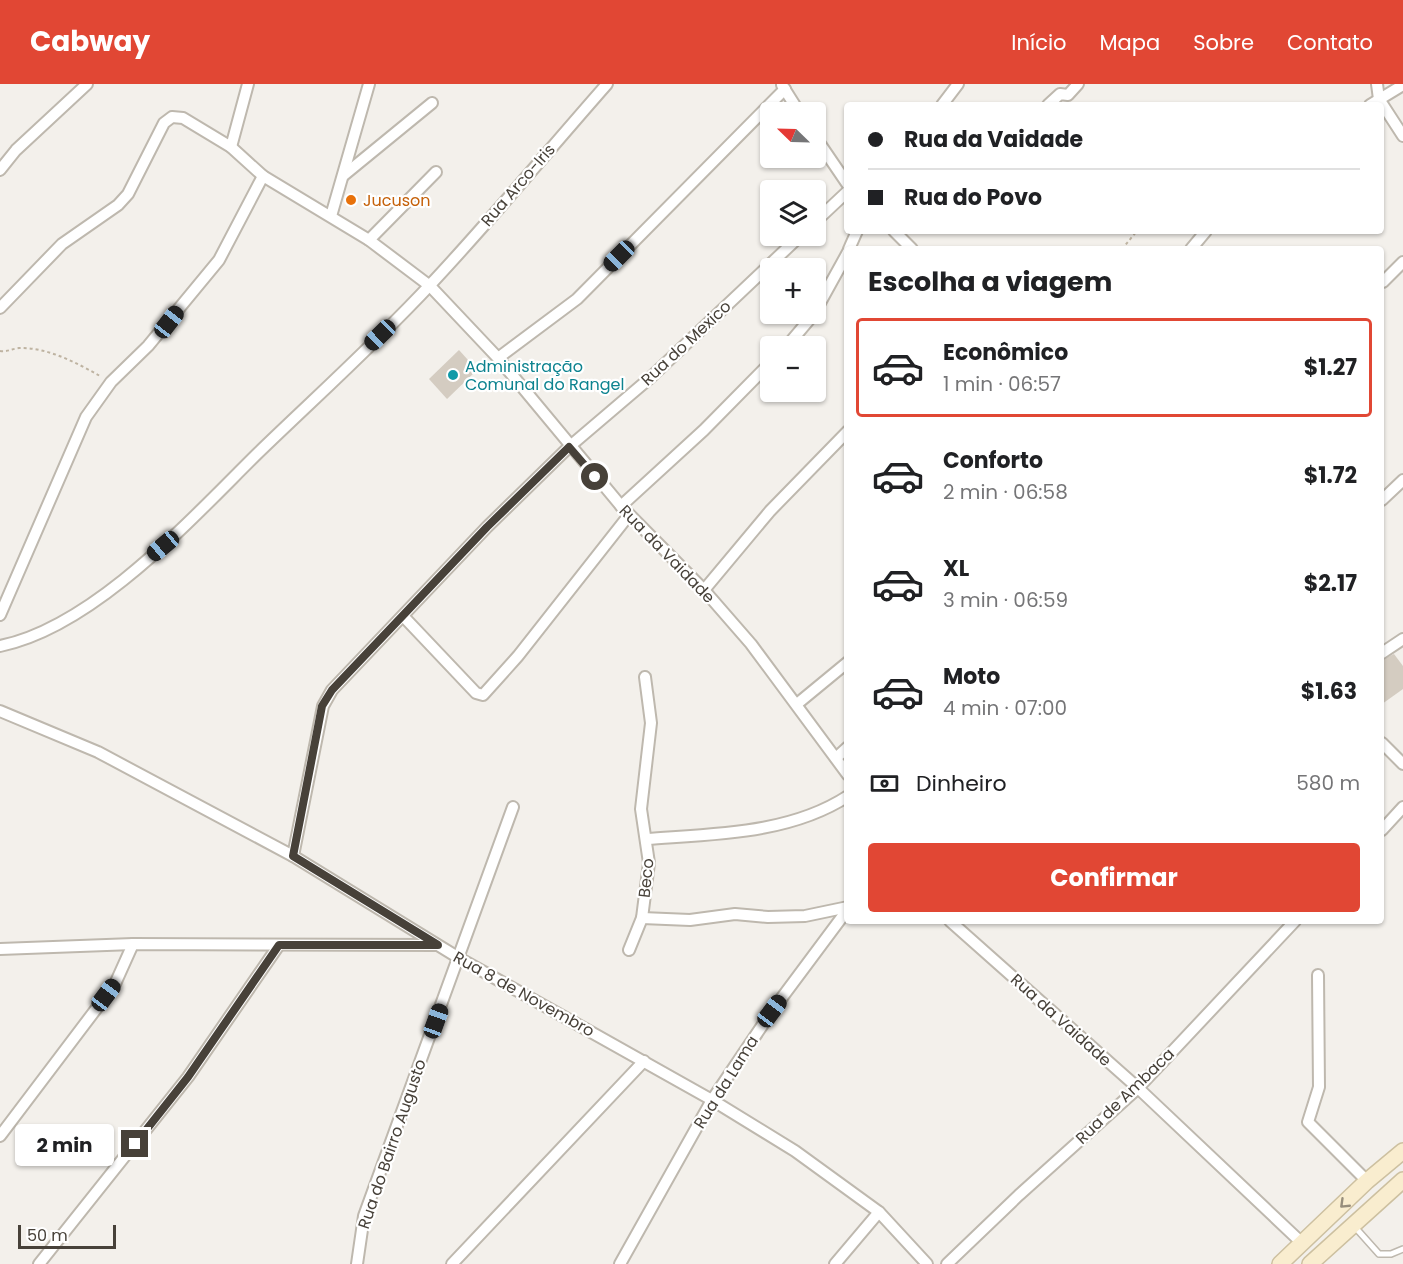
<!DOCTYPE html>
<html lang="pt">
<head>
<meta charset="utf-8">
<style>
	:root { --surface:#fff; --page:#f6f6f6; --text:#202124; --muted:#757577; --line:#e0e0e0; --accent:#e14734 }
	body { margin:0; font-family:Poppins,sans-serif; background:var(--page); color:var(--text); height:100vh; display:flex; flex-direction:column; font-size:22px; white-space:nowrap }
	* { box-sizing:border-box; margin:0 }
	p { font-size:20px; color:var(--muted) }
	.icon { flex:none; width:33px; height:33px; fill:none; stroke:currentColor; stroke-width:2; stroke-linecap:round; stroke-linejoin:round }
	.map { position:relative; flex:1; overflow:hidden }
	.sheet { position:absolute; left:844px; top:162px; width:540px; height:678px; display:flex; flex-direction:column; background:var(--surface); border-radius:6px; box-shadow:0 2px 4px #0004 }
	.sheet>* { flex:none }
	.hud { position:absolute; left:844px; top:18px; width:540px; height:132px; border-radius:6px; box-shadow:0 2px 4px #0004; display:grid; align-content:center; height:132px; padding:0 24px; background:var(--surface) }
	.needle { width:39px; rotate:293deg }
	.controls { position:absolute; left:760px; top:18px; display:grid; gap:12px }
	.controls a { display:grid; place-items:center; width:66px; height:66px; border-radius:6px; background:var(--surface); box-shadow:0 2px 4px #0004; font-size:30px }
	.scale { position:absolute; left:18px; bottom:15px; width:98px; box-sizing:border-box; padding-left:6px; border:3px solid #474139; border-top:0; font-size:16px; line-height:21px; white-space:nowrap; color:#474139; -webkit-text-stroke:4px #fff; paint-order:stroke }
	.end { position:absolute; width:27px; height:27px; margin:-14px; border:8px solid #474139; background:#fff; box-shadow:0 0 0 3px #fff }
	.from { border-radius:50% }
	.bubble { position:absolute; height:42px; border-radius:6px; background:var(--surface); box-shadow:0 2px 4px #0004; font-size:20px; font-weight:700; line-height:42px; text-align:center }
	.car { position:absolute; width:18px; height:36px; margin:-18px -9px; border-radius:8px; box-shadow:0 0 4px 2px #0007; background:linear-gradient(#222 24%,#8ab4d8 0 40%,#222 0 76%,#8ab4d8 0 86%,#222 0) }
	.hud b { display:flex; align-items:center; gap:21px; height:57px; font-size:22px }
	.hud b+b { border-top:2px solid var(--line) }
	.hud i { width:15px; height:15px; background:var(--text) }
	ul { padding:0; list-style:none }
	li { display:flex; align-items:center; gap:18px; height:99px; margin:0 12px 9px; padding:0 12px; border:3px solid transparent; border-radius:6px }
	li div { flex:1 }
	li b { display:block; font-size:22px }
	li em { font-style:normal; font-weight:700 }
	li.on { border-color:var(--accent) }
	li>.icon { width:54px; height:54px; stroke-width:1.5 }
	h2 { padding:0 24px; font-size:27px; line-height:72px }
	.pay { display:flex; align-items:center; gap:15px; height:66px; padding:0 24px; font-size:22px }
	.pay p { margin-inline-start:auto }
	.primary-button { display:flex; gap:12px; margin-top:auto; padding:12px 24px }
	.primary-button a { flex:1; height:69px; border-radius:6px; background:var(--accent); color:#fff; font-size:24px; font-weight:700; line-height:69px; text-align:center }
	header { display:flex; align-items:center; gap:36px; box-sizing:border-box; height:84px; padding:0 30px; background:var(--accent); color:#fff }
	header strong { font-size:28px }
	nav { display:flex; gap:33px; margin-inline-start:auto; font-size:21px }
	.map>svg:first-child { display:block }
	.building { fill:#d4ccc1 }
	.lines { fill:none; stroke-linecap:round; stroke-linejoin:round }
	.lane-casing { stroke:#beb8ae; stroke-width:8 }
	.street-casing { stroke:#beb8ae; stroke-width:14 }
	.secondary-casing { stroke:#cdc0a0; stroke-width:18 }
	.path { stroke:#beb3a1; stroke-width:2; stroke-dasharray:3 3; stroke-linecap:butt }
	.lane { stroke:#fff; stroke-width:5 }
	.street { stroke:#fff; stroke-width:10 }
	.secondary { stroke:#f9edcf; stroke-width:15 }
	.oneway { stroke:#978e7c }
	.route { stroke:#474139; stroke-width:8 }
	.food-dot { fill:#e8710a; stroke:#fff; stroke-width:2 }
	.culture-dot { fill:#0f9aa8; stroke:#fff; stroke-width:2 }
	.labels { text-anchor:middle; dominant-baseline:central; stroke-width:4.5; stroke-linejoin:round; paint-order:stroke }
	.street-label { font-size:16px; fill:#474139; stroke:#fff }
	.food-label { font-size:16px; fill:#c56008; stroke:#fff; text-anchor:start }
	.culture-label { font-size:16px; fill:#0d838f; stroke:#fff; text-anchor:start }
</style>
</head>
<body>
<header>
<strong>Cabway</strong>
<nav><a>Início</a><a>Mapa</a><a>Sobre</a><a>Contato</a></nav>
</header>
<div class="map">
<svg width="1403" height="1180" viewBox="0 0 1403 1180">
	<rect width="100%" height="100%" fill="#f3f0eb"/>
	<!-- building -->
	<g class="building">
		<path d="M459,266L477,286L447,315L429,295Z"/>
		<path d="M1394,570L1403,582V605L1382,620V576Z"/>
	</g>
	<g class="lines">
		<defs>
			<path id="lane" d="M1354,1142L1379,1170H1391L1403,1165"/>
			<g id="street">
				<path d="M1377,0L1379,15L1403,52"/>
				<path d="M782,1L799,28"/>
				<path d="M942,21L958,0"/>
				<path d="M1048,21L1060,10L1068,11L1078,0"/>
				<path d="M1370,21L1403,1"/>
				<path d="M816,54L848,101"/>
				<path d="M231,63L248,0"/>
				<path d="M0,86L16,66L87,0"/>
				<path d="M344,91L432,19"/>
				<path d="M331,132L369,0"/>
				<path d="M816,137L848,107"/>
				<path d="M894,147L912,165"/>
				<path d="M369,156L436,88"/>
				<path d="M849,165L857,147"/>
				<path d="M1191,165L1206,147"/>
				<path d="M1383,198L1403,178"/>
				<path d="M0,224L62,160L118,121L128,110L164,39L172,33L183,34L231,63L263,92L369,156L430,202L498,274L621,422L704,506L751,560L848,691"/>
				<path d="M816,226L848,168"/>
				<path d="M787,262L814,230"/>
				<path d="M498,274L577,215L785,5"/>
				<path d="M1382,416L1403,396"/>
				<path d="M621,422L704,346L771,278"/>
				<path d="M704,506L770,427L848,347"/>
				<path d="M0,531L86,333L111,298L148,262L219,176L263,92"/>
				<path d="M403,532L476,609L483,611L518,572L629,431"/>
				<path d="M0,562C94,543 192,434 258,369C316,313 376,259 430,201C491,136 548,67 607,0"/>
				<path d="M1382,569L1403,555"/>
				<path d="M797,620L848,578"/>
				<path d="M0,627L98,668L293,772L459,874L712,1016L795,1067L879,1128L927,1180"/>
				<path d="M1382,659L1403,680"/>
				<path d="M836,674L848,663"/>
				<path d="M1382,746L1403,723"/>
				<path d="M647,755C714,750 790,750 848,712"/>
				<path d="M293,772L323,622L332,606L487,443L569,363L650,294L800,152"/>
				<path d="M642,834L690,836L735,830L768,833L805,832L848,823"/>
				<path d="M950,837L1138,1004L1303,1160"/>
				<path d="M0,865L133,860L437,861"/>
				<path d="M629,866L642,834L649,779L641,725L651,639L645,593"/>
				<path d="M1318,891L1319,1003L1308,1038L1367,1097"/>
				<path d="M0,1052L115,900L133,860"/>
				<path d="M39,1180L188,993L279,861"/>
				<path d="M357,1180L364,1132L513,723"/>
				<path d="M452,1180L644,977"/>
				<path d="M620,1180L712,1016L772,927L848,825"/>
				<path d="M835,1180L879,1128"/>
				<path d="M947,1180L1019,1111L1138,1004L1295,837"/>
			</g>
			<g id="secondary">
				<path d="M1280,1180L1367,1097L1403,1067"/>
				<path d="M1310,1180L1403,1096"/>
			</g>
		</defs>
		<!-- lane casing -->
		<use href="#lane" class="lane-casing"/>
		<!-- street casing -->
		<use href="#street" class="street-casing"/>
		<!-- secondary casing -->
		<use href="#secondary" class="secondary-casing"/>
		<!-- path -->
		<g class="path">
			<path d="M1122,165L1137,147"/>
			<path d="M0,267C7,268 12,265 19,264C47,263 77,279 100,292"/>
		</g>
		<!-- lane -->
		<use href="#lane" class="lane"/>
		<!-- street -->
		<use href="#street" class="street"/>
		<!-- secondary -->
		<use href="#secondary" class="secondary"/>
	</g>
	<!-- one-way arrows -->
	<defs><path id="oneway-chevron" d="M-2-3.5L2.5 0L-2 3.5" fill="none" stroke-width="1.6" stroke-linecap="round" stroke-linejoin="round" transform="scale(1.5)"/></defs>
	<use class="oneway" href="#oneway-chevron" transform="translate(1344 1120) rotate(136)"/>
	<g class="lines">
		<!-- route -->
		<path class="route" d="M135,1060L188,993L279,861H438L293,772L322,622L332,606L487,443L569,363L595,393"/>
	</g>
	<!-- markers -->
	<circle class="food-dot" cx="351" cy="116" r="6"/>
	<circle class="culture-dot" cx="453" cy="291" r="6"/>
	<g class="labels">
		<!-- street labels -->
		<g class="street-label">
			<text transform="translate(518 101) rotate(-49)">Rua Arco-Iris</text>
			<text transform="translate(686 259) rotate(-43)">Rua do Mexico</text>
			<text transform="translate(667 470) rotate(46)">Rua da Vaidade</text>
			<text transform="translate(646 794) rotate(-84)">Beco</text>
			<text transform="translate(524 910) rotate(29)">Rua 8 de Novembro</text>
			<text transform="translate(1061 936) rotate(42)">Rua da Vaidade</text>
			<text transform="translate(726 998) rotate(-58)">Rua da Lama</text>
			<text transform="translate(1125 1012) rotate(-44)">Rua de Ambaca</text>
			<text transform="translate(392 1060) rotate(-71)">Rua do Bairro Augusto</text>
		</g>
		<!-- food labels -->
		<g class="food-label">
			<text x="363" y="116">Jucuson</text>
		</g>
		<!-- culture labels -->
		<g class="culture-label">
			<text x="465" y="282">Administração<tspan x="465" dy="18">Comunal do Rangel</tspan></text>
		</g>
	</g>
</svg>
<div class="controls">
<a><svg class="needle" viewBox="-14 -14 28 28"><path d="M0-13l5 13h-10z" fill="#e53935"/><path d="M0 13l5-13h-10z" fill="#757577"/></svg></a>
<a><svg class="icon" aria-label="layers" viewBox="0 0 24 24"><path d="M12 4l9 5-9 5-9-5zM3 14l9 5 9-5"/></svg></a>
<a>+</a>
<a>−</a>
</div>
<div class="scale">50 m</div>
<i class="end from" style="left:595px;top:393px"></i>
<i class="end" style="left:135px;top:1060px"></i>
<div class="bubble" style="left:15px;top:1040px;width:99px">2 min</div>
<i class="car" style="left:619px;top:172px;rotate:225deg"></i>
<i class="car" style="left:169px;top:238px;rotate:38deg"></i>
<i class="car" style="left:380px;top:251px;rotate:226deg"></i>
<i class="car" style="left:163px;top:462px;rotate:230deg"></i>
<i class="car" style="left:106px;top:911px;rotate:37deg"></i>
<i class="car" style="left:772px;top:927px;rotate:37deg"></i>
<i class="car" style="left:436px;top:937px;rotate:20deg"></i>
<div class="hud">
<b><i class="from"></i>Rua da Vaidade</b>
<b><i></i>Rua do Povo</b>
</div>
<section class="sheet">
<h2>Escolha a viagem</h2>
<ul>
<li class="on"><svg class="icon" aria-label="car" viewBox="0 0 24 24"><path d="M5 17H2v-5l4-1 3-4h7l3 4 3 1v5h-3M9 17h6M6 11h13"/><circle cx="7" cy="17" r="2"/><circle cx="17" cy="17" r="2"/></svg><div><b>Econômico</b><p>1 min · 06:57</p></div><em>$1.27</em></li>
<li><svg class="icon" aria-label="car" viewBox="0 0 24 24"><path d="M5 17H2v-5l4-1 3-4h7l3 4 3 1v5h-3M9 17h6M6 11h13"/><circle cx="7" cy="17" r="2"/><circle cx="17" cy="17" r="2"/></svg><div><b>Conforto</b><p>2 min · 06:58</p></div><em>$1.72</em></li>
<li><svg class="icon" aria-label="car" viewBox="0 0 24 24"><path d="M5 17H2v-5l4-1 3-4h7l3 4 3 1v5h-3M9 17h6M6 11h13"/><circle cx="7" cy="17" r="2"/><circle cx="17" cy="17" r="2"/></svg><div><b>XL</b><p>3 min · 06:59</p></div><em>$2.17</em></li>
<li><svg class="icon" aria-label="car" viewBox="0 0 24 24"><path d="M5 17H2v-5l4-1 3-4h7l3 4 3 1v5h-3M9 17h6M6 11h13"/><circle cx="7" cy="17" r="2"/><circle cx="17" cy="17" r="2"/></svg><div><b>Moto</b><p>4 min · 07:00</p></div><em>$1.63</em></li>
</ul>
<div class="pay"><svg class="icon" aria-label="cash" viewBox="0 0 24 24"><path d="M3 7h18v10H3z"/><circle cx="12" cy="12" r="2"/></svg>Dinheiro<p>580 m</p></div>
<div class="primary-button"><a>Confirmar</a></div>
</section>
</div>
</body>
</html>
